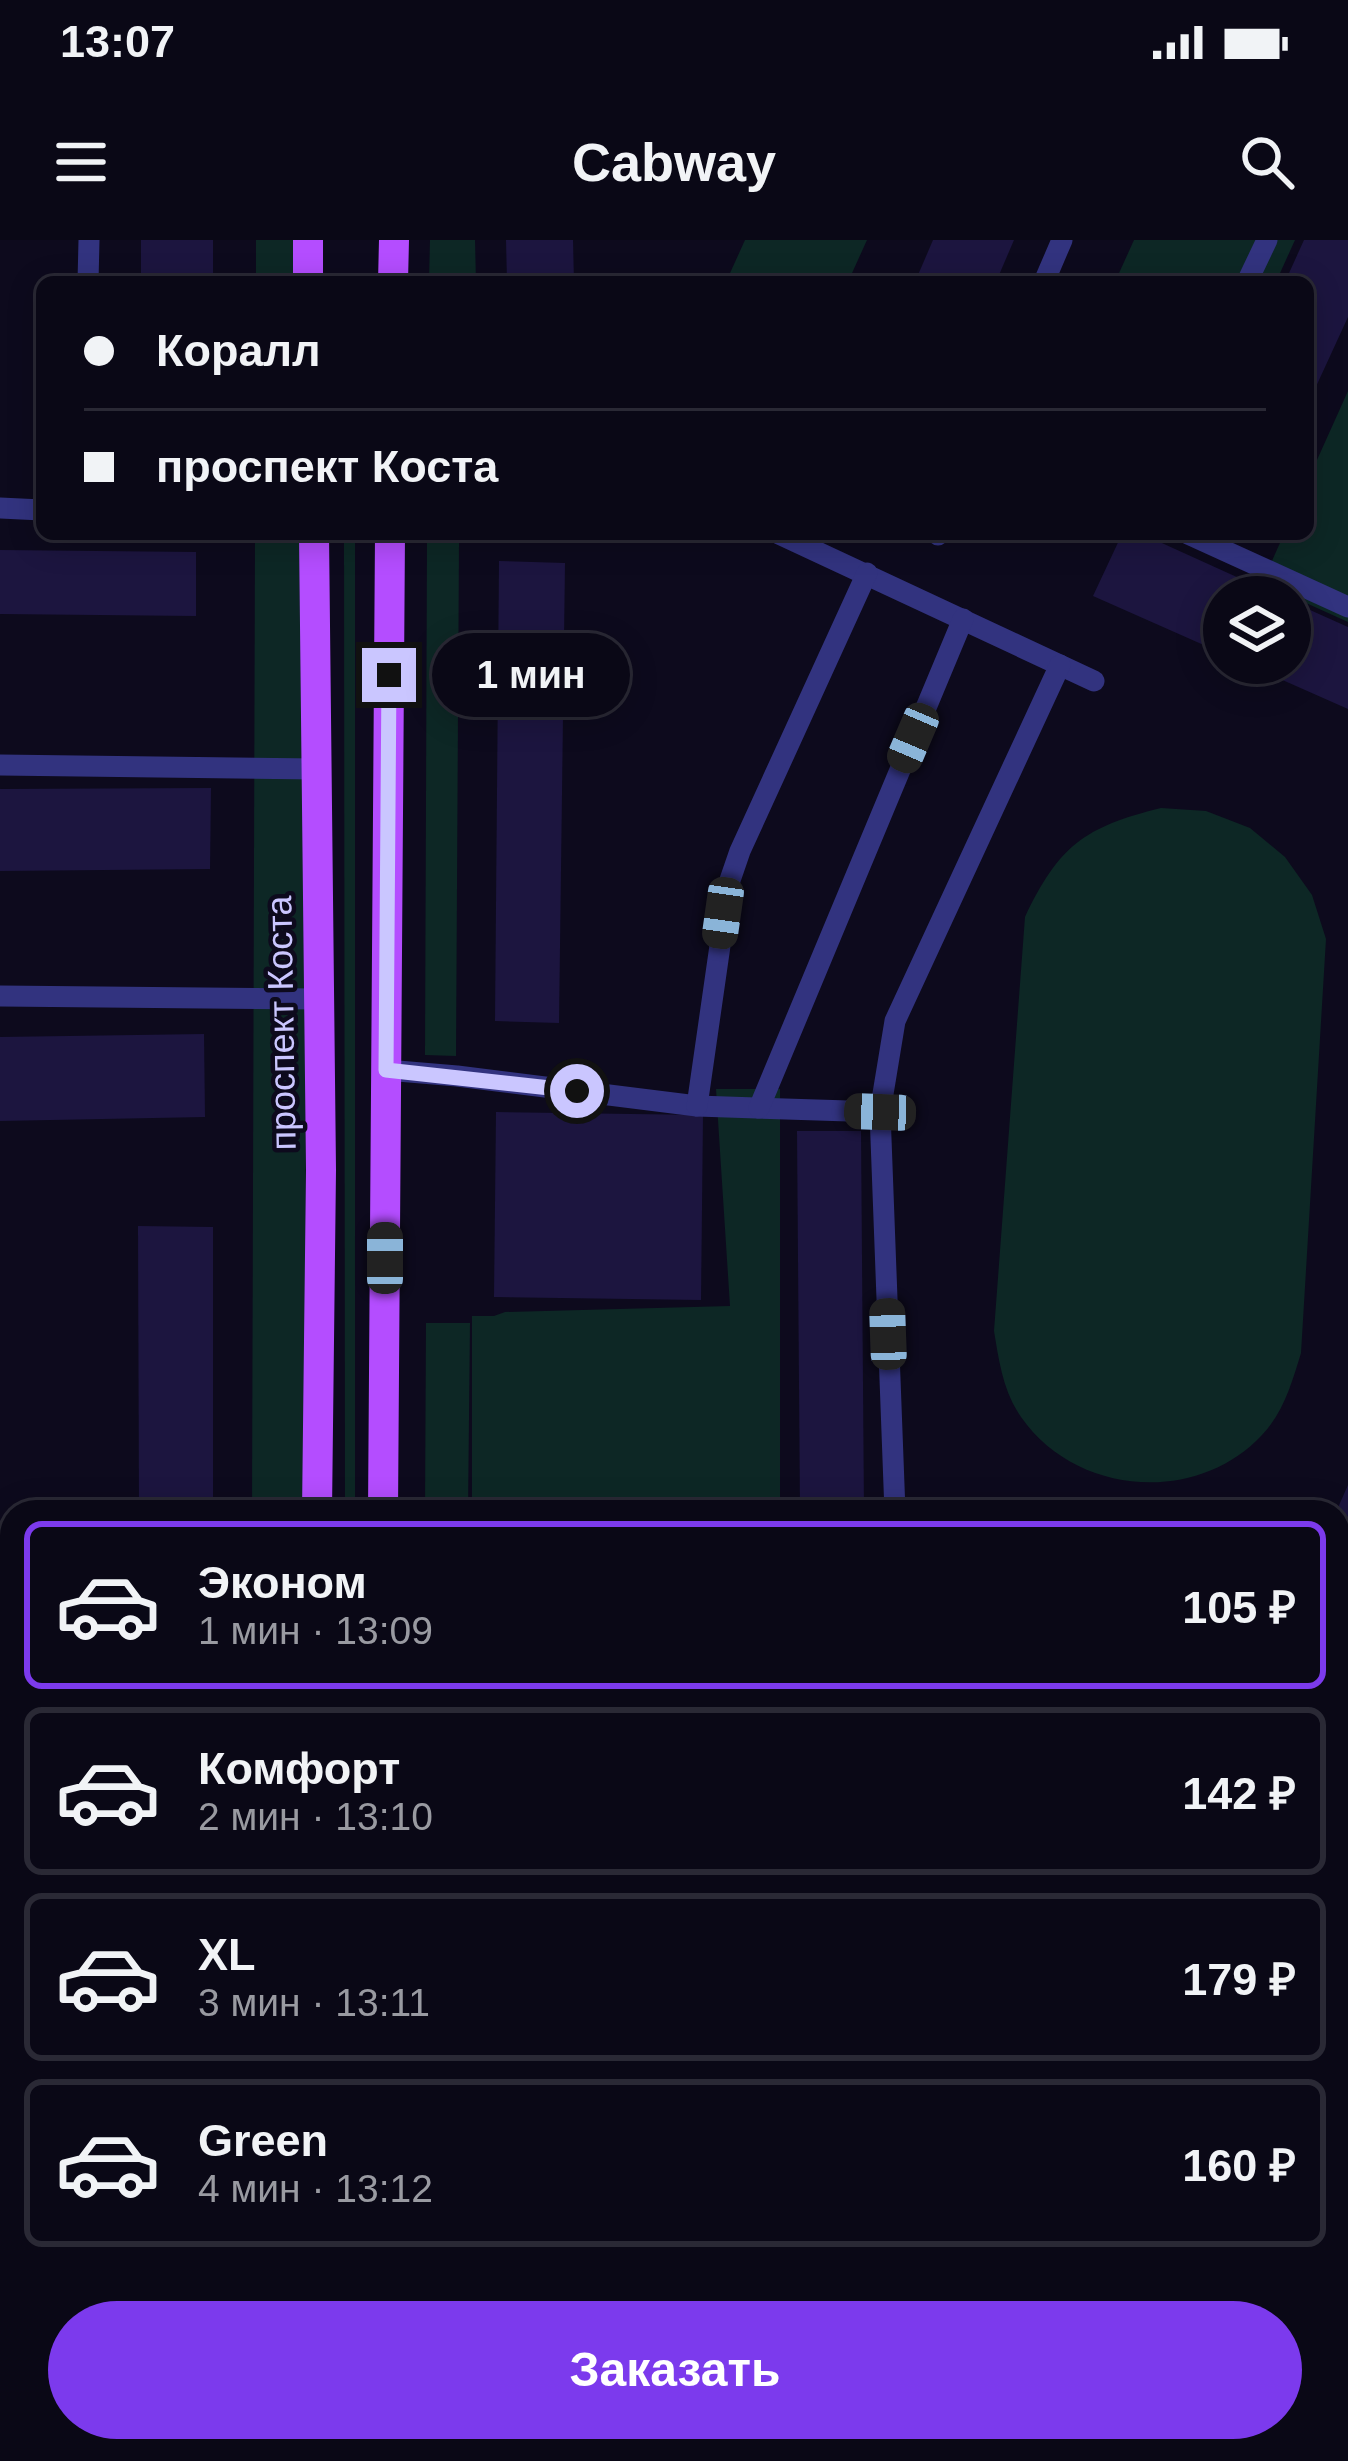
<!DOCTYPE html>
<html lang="ru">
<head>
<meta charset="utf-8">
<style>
	:root { --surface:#0a0816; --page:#13111f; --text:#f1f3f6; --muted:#999aa1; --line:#2a2935; --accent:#7c3aed }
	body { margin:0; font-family:Helvetica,sans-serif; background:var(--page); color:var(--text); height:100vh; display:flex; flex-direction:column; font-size:45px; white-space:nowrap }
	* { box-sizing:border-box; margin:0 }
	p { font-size:39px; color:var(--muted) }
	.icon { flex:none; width:66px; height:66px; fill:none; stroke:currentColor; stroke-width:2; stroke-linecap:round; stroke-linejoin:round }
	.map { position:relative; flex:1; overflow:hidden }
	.drawer { position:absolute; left:0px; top:1260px; width:1350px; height:963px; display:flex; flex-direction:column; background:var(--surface); border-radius:36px 36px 0 0; box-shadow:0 6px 30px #0003,0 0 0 3px var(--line) }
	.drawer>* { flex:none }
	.guide { position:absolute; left:36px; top:36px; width:1278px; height:264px; border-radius:18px; box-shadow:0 6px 30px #0003,0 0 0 3px var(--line); display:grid; align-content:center; height:264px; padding:0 48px; background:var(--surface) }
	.buttons { position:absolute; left:1203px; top:336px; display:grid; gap:24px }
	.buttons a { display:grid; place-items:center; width:108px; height:108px; border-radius:50%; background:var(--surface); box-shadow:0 6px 30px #0003,0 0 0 3px var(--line); font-size:60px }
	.end { position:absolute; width:54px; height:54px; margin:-27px; border:15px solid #cac6ff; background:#111; box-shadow:0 0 0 6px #111 }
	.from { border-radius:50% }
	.bubble { position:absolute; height:84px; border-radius:42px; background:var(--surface); box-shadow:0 6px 30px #0003,0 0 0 3px var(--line); font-size:39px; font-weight:700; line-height:84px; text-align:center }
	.car { position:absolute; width:36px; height:72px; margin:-36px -18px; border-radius:15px; box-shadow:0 0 9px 3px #0007; background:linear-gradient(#222 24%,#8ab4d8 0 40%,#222 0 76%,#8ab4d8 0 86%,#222 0) }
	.guide b { display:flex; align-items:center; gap:42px; height:114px; font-size:45px }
	.guide b+b { border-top:3px solid var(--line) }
	.guide i { width:30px; height:30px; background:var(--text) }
	ul { padding:21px 0 0; list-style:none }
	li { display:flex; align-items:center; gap:36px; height:168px; margin:0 24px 18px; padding:0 24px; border:6px solid var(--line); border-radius:18px }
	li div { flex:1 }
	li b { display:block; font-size:45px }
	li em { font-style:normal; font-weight:700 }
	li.on { border-color:var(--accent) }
	li>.icon { width:108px; height:108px; stroke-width:1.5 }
	.action { display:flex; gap:24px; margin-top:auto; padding:24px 48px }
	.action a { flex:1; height:138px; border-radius:72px; background:var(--accent); color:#fff; font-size:48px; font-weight:700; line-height:138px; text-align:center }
	.status { display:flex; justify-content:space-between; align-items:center; height:84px; padding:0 60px; background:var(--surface); direction:ltr }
	.status svg { height:33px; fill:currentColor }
	header { display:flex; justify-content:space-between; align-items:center; height:156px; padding:0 48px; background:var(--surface); font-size:54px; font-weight:700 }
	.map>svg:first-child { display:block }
	.green { fill:#0d2725 }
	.building { fill:#1c153f }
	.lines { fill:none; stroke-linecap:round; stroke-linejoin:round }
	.lane { stroke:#32337f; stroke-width:21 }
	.secondary { stroke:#5d61ff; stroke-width:30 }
	.primary { stroke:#b44dff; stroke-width:30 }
	.route { stroke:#cac6ff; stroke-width:15 }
	.labels { text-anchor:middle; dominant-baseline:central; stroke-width:9; stroke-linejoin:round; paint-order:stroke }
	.street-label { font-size:36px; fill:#cac6ff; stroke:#0d0a1d }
</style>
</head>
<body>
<div class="status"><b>13:07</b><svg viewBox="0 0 49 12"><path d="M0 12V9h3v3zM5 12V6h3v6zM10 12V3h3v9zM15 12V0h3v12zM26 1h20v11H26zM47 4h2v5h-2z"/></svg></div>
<header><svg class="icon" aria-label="menu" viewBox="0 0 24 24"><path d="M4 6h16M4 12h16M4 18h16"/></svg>Cabway<svg class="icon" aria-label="search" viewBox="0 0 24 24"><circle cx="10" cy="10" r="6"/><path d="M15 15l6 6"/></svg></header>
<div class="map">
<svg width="1348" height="2221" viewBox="0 0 1348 2221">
	<rect width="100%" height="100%" fill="#0d0a1d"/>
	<!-- green -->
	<g class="green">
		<rect x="256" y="0" width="49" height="42"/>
		<path d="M430,0H475L476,42H429Z"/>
		<path d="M745,0H867L848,42H726Z"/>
		<path d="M1134,0H1295L1276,42H1115Z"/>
		<path d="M1348,151V382L1262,343L1284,294H1308V240Z"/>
		<path d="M255,294H305L306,1272H252Z"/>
		<path d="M344,294H355V1272H345Z"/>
		<path d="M427,302H459L456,816L425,815Z"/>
		<path d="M1161,568L1206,571L1250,588L1285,617L1312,655L1326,699L1301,1113C1292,1142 1284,1172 1262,1195C1197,1265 1076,1256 1021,1177C1003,1151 999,1121 994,1091L1025,677C1059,606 1084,587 1161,568Z"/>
		<path d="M716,849H780V1272H472V1076H494L505,1072L730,1066Z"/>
		<path d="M426,1083H470L468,1272H425Z"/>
		<path d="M1338,1868L1348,1872V1954L1338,1977Z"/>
		<path d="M0,2088L12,2211L13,2221H0Z"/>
		<path d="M1348,2148V2221H1316L1320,2211H1338V2171Z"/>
		<path d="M1040,2211H1233L1228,2221H1041Z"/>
	</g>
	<!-- building -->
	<g class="building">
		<rect x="141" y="0" width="72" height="42"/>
		<path d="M506,0H573L574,42H507Z"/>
		<path d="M933,0H1014L996,42H915Z"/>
		<path d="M1304,0H1348V77L1308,164V42H1285Z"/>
		<path d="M1122,294H1142L1281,357H1224V414L1093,356Z"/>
		<path d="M0,310L196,312V376L0,374Z"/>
		<path d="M499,321L565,323L559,783L495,781Z"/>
		<path d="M1290,361L1348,387V469L1244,423H1290Z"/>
		<path d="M211,548L210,629L0,631V549Z"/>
		<path d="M204,794L205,877L0,881V797Z"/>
		<path d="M496,872L703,875L701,1060L494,1057Z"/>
		<path d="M797,891H861L864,1272H800Z"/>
		<path d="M138,986L213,987V1272H139Z"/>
		<path d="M1348,1245V1320L1338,1316L1336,1272Z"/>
		<path d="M1348,1579V1768L1344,1776L1338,1773V1603Z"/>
		<path d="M79,2211H167L168,2221H80Z"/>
		<rect x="528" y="2211" width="510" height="10"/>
	</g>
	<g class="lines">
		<!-- lane -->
		<g class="lane">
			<path d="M88,42L89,0"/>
			<path d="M1044,42L1062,0"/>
			<path d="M1247,42L1267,0"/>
			<path d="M0,268L42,270"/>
			<path d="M779,294L1094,441"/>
			<path d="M1188,294L1348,367"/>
			<path d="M938,295V294"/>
			<path d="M0,525L317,529"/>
			<path d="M0,756L319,759"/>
			<path d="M386,830L457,836L697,866L880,872"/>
			<path d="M697,866L729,643L740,611L867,333"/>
			<path d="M759,868L963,379"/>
			<path d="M895,1272L880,872L895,781L1060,425"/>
			<path d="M1338,1387L1348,1391"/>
			<path d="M1338,1444L1348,1438"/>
			<path d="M1338,1542L1348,1519"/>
			<path d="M1338,1862L1348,1867"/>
			<path d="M0,1937L12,1938"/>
		</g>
		<!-- secondary -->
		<g class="secondary">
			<path d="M1338,2097L1348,2074"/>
			<path d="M1284,2221L1288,2211"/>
		</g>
		<!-- primary -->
		<g class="primary">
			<path d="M308,0V42"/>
			<path d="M393,42L394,0"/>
			<path d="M314,294L321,930L317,1272"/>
			<path d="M383,1272L390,294"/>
			<path d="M383,2211V2221"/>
			<path d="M302,2221V2211"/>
		</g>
	</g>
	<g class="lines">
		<!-- route -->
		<path class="route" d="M389,435L386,830L577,851"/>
	</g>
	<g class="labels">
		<!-- street labels -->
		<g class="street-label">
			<text transform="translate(281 783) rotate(-91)">проспект Коста</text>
		</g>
	</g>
</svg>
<div class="buttons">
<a><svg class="icon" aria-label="layers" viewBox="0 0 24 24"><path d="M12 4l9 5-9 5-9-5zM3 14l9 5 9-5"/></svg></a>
</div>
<i class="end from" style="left:577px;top:851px"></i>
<i class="end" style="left:389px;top:435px"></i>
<div class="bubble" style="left:432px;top:393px;width:198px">1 мин</div>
<i class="car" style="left:913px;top:498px;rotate:203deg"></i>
<i class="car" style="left:723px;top:673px;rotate:188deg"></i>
<i class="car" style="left:880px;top:872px;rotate:272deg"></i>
<i class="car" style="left:385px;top:1018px;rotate:0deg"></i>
<i class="car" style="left:888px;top:1094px;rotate:358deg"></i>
<div class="guide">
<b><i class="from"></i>Коралл</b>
<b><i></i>проспект Коста</b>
</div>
<section class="drawer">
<ul>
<li class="on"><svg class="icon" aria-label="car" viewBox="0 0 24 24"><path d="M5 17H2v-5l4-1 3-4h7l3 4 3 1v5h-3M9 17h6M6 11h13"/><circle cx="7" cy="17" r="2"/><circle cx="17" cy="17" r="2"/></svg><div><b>Эконом</b><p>1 мин · 13:09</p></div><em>105 ₽</em></li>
<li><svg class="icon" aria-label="car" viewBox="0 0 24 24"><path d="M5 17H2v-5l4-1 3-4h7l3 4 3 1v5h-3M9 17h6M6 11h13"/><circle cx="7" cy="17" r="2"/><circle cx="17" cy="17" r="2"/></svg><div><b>Комфорт</b><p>2 мин · 13:10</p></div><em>142 ₽</em></li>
<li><svg class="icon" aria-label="car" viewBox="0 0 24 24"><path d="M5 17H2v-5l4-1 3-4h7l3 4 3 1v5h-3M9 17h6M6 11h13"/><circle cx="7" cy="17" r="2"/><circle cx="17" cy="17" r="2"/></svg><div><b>XL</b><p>3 мин · 13:11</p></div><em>179 ₽</em></li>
<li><svg class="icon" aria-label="car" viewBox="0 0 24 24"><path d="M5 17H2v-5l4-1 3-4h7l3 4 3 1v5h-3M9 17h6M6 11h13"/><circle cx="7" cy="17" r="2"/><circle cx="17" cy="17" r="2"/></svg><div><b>Green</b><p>4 мин · 13:12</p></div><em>160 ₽</em></li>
</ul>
<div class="action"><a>Заказать</a></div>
</section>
</div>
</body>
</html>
